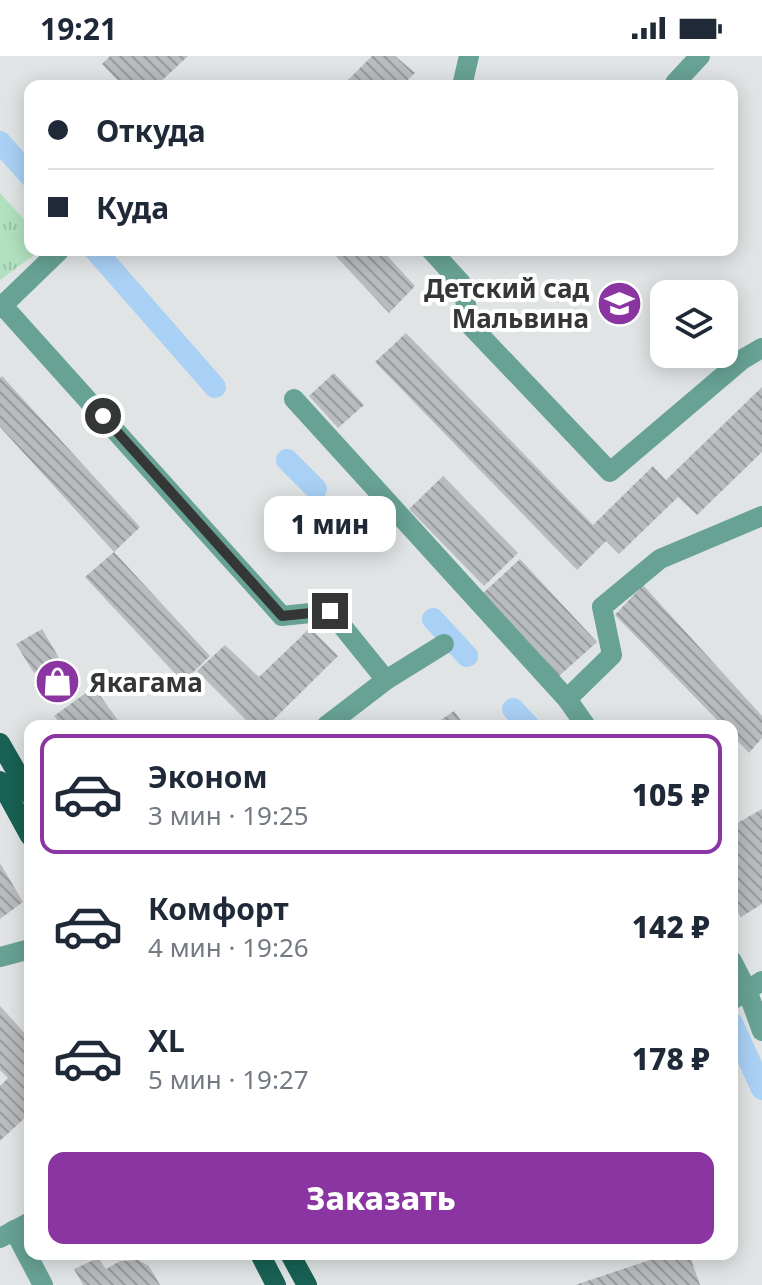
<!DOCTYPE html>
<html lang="ru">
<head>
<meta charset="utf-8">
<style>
	:root { --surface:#fff; --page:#f6f6f7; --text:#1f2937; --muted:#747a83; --line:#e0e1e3; --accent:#8a35a2 }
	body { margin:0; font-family:"Noto Sans",sans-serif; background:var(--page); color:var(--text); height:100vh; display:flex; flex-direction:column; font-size:30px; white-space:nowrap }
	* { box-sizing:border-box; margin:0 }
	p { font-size:26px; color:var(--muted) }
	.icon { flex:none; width:44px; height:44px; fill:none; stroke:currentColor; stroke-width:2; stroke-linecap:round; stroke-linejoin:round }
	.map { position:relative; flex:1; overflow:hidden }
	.sheet { position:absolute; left:24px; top:664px; width:714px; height:540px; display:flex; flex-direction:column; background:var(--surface); border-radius:16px; box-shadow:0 4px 20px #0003 }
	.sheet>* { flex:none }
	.hud { position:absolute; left:24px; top:24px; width:714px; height:176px; border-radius:16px; box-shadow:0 4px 20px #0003; display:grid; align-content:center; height:176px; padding:0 24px; background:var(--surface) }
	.controls { position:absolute; left:650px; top:224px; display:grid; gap:16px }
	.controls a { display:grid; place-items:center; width:88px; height:88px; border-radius:16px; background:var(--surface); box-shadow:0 4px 20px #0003; font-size:40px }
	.end { position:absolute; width:36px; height:36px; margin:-18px; border:10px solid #353737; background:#fff; box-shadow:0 0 0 4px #fff }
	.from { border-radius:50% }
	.bubble { position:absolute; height:56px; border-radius:16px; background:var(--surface); box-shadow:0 4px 20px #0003; font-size:26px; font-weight:800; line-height:56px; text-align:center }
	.hud b { display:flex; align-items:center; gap:28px; height:76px; font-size:30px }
	.hud b+b { border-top:2px solid var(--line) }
	.hud i { width:20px; height:20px; background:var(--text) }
	ul { padding:14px 0 0; list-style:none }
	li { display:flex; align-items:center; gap:24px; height:120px; margin:0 16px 12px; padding:0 8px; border:4px solid transparent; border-radius:16px }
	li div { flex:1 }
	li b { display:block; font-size:30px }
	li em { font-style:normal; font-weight:800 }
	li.active { border-color:var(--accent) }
	li>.icon { width:72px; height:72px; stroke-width:1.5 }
	.button { display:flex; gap:16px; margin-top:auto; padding:16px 24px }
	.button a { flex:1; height:92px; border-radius:16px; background:var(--accent); color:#fff; font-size:32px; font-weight:800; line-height:92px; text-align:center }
	.status { display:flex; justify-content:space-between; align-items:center; height:56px; padding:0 40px; background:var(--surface); direction:ltr }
	.status svg { height:22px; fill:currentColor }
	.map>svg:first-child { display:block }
	.park { fill:url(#park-tufts) }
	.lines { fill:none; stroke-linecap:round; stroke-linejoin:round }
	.canal { stroke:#a9d0f5; stroke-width:22 }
	.building { fill:url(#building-back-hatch) }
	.minor { stroke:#67a294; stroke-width:20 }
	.major { stroke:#186154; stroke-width:20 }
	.route { stroke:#353737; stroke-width:10 }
	.labels { text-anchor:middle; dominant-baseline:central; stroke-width:8; stroke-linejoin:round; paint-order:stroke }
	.poi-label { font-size:26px; font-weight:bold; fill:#353737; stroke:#fff; text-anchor:end }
</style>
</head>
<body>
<div class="status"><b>19:21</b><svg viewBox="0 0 49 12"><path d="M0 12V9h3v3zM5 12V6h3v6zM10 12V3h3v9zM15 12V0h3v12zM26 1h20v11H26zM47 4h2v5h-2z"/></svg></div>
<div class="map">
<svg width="762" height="1229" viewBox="0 0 762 1229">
	<defs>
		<pattern id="park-tufts" width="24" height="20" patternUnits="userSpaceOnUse" patternTransform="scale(2)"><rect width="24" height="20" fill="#b2e1bf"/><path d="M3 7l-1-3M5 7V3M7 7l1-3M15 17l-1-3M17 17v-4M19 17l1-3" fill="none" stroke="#9ac2a5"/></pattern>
		<pattern id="building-back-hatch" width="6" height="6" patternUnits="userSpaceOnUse" patternTransform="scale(2)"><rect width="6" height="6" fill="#b9bcbe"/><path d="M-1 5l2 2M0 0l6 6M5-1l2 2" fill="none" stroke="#979a9b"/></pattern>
	</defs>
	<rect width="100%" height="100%" fill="#e0e4e5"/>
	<!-- park -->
	<path class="park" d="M0,137L30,170V194H41L0,224Z"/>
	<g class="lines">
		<!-- canal -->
		<g class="canal">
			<path d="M0,86L30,120"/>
			<path d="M95,194L215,331"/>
			<path d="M287,404L316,433"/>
			<path d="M433,563L467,600"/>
			<path d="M513,653L529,670"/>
			<path d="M732,967L762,1033"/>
		</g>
	</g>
	<!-- building -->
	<g class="building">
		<path d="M110,0H188L156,30H123L102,8Z"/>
		<path d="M372,0H395L415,17L401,30H342Z"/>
		<path d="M330,194H382L415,230L389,257Z"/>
		<path d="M406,277L593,469L653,410L666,424L762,331V396L697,459L678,441L619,498L606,485L577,514L375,306Z"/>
		<path d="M334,317L364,349L338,372L309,340Z"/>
		<path d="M2,320L140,471L114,496L0,371V322Z"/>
		<path d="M443,420L518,497L484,530L409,453Z"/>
		<path d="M114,496L210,600L183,626L85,521Z"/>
		<path d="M520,503L597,586L558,621L481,539Z"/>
		<path d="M643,529L762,660V682L749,697L732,679V670H723L615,559Z"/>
		<path d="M310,572L338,600L267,670H252L197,615L225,589L259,621Z"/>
		<path d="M42,573L59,602L34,617L16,588Z"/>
		<path d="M62,604L80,633L54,649L36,620Z"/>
		<path d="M94,631L122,670H62L54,660Z"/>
		<path d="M454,655L465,670H432Z"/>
		<path d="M762,753V848L741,861L732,846V770Z"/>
		<path d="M0,807L23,846L0,863Z"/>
		<path d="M0,950L30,983V1033L25,1038L30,1043V1057L0,1085V1030L8,1022L0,1014Z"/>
		<path d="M668,1198H689L700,1229H575Z"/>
		<path d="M98,1202L106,1213L120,1205L138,1204L149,1210L160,1229H83L74,1213Z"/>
	</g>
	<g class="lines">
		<!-- minor -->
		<g class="minor">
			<path d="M675,27L700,0"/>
			<path d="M462,30L469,0"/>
			<path d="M431,194L461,227L471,270L610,416L743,303L762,292"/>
			<path d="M3,250L282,560L330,555L386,624"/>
			<path d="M0,252L59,195"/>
			<path d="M294,343L567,643"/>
			<path d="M326,670L386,624L444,588"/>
			<path d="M586,670L567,643L612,599L602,551L660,503L762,460"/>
			<path d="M0,901L30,893"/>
			<path d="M732,905L747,934L762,975"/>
			<path d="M732,944L762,925"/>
			<path d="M14,1174L43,1229"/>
			<path d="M0,1182L30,1166"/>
		</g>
		<!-- major -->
		<g class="major">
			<path d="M0,687L30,739"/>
			<path d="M0,725L30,780"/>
			<path d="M260,1198L276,1229"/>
			<path d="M290,1198L307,1229"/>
		</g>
	</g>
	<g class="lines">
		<!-- route -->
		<path class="route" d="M103,360L282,560L330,555"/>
	</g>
	<!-- icons -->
	<defs>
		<symbol id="school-disc" viewBox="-11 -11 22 22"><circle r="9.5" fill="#8a35a2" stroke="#fff"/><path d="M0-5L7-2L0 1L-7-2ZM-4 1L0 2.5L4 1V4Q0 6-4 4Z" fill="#fff"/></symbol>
		<symbol id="shop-disc" viewBox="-11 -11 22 22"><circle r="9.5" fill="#8a35a2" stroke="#fff"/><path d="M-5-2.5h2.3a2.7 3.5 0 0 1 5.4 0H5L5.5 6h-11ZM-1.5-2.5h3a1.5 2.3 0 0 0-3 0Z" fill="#fff"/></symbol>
	</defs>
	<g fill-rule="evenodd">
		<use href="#school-disc" x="594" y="222" width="51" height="51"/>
		<use href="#shop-disc" x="32" y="600" width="51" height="51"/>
	</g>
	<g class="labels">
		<!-- poi labels -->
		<g class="poi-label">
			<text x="589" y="232">Детский сад<tspan x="589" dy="30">Мальвина</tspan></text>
			<text x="89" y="626" text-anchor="start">Якагама</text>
		</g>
	</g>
</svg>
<div class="controls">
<a><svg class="icon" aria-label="layers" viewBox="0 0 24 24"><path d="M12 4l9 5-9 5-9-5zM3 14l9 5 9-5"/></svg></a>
</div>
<i class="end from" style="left:103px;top:360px"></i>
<i class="end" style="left:330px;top:555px"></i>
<div class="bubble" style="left:264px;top:440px;width:132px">1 мин</div>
<div class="hud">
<b><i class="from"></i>Откуда</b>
<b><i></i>Куда</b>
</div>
<section class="sheet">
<ul>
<li class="active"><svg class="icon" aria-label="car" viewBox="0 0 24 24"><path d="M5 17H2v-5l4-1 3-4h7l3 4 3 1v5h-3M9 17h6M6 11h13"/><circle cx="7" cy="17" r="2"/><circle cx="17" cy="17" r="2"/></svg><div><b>Эконом</b><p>3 мин · 19:25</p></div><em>105 ₽</em></li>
<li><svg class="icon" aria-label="car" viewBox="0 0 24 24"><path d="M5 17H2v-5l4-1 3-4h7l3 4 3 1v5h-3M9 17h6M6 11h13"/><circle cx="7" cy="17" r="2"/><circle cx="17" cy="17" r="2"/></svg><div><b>Комфорт</b><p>4 мин · 19:26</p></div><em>142 ₽</em></li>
<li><svg class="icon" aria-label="car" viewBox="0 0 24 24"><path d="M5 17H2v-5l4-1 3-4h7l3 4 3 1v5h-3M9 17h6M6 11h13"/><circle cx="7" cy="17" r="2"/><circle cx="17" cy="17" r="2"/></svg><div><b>XL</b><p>5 мин · 19:27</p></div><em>178 ₽</em></li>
</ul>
<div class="button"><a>Заказать</a></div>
</section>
</div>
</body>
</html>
